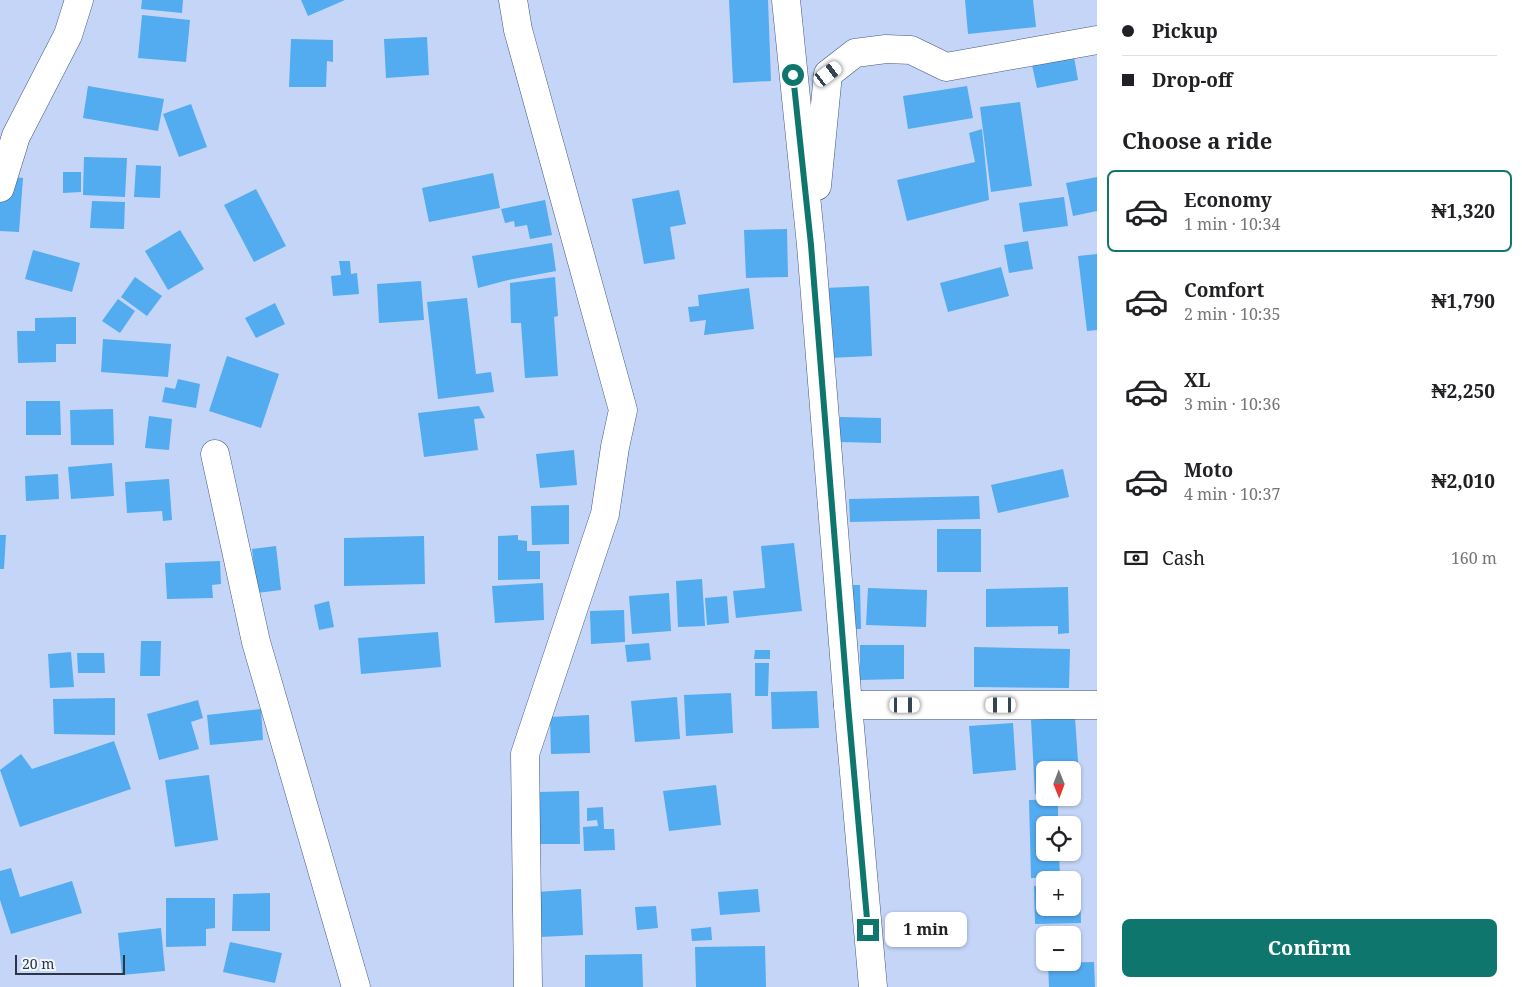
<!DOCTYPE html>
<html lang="en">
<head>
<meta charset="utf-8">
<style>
	:root { --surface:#fff; --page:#f6f6f6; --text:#202124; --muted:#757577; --line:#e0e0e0; --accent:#0f766e }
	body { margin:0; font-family:"Noto Serif",serif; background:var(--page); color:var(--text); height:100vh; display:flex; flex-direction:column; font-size:19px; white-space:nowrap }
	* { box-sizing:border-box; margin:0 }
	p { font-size:16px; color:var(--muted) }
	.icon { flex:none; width:28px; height:28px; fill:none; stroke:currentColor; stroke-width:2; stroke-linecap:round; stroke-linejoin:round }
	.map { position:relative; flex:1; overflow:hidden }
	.panel { display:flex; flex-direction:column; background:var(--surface); width:425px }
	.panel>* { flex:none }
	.guide { display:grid; align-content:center; height:110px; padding:0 25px; background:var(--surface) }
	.needle { width:32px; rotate:179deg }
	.buttons { position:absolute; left:1036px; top:761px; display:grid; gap:10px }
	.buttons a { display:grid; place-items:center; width:45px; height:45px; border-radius:8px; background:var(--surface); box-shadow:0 1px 4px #0004; font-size:25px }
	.scale { position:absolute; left:15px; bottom:12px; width:110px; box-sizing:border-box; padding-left:5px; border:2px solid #2c3446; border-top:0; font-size:14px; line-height:18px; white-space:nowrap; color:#2c3446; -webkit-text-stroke:4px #f1f6ff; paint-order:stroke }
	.end { position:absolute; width:22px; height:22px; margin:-11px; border:6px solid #0f766e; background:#fff; box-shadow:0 0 0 2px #fff }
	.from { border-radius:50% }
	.bubble { position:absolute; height:35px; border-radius:8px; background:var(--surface); box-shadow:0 1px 4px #0004; font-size:16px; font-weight:700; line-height:35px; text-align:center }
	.car { position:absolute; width:15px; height:30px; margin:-15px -8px; border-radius:6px; box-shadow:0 0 4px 1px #0007; background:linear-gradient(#fff 24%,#345 0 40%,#fff 0 76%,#345 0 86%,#fff 0) }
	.guide b { display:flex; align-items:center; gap:18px; height:48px; font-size:19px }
	.guide b+b { border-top:1px solid var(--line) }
	.guide i { width:12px; height:12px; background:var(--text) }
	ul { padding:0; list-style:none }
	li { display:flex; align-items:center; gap:15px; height:82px; margin:0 10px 8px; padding:0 15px; border:2px solid transparent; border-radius:8px }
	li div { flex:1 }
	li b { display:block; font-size:19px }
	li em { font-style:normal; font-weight:700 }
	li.on { border-color:var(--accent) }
	li>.icon { width:45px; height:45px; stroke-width:1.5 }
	h2 { padding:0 25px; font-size:22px; line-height:60px }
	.pay { display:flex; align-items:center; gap:12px; height:55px; padding:0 25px; font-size:19px }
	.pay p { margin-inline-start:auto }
	.primary-button { display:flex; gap:10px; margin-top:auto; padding:10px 25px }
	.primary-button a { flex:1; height:58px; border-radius:8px; background:var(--accent); color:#fff; font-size:20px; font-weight:700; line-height:58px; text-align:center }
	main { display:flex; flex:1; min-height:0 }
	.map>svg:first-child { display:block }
	.building { fill:#53abf0 }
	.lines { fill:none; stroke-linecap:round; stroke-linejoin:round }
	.minor-casing { stroke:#47587e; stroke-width:29 }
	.minor { stroke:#fff; stroke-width:28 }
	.route { stroke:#0f766e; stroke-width:6 }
</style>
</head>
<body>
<main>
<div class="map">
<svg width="1097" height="987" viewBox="0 0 1097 987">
	<rect width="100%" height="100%" fill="#c4d5f8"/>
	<!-- building -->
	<g class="building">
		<path d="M142,0H183L182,13L141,9Z"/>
		<path d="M301,0H345L308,16Z"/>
		<path d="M729,0H768L771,81L733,83Z"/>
		<path d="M965,0H1033L1036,27L968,34Z"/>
		<path d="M142,15L190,20L186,62L138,58Z"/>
		<path d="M427,37L429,75L386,78L384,39Z"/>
		<path d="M291,39L333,40V62L327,61L326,87H289Z"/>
		<path d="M1074,57L1078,80L1037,88L1032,65Z"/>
		<path d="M88,86L164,99L158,131L83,118Z"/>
		<path d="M967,86L973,118L908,129L903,96Z"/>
		<path d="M1020,102L1032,186L991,192L980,107Z"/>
		<path d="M191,104L207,147L179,157L163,114Z"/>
		<path d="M982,129L989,200L907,221L897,180L975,162L969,133Z"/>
		<path d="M84,157L127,158L125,197L83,195Z"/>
		<path d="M136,165L161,166L160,198L134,197Z"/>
		<path d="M63,172H81V192L63,193Z"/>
		<path d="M493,173L500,208L429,222L422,188Z"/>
		<path d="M0,176L23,178L19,232L0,231Z"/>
		<path d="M1097,177V211L1073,216L1066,183Z"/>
		<path d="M256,189L286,246L254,262L224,205Z"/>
		<path d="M679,190L686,224L670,227L675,259L644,264L632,199Z"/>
		<path d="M1064,197L1068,226L1023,232L1019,203Z"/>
		<path d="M545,200L552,235L530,239L527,225L515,227L514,221L505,223L501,209Z"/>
		<path d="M92,201L125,202L124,229L90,228Z"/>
		<path d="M787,229L788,277L746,278L744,230Z"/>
		<path d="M180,230L204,269L168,290L145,251Z"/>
		<path d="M1028,241L1033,269L1009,273L1004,245Z"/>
		<path d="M552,243L556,271L508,280L478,288L472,256Z"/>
		<path d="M33,250L80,263L72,292L25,279Z"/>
		<path d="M1097,254V330L1087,331L1078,256Z"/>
		<path d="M339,261H350L351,274L357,273L359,294L333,296L331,276L341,275Z"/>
		<path d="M1001,267L1009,296L948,312L940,283Z"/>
		<path d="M135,277L162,296L147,316L121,297Z"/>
		<path d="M555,277L558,316L554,317L558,376L525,378L521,323H511L510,283Z"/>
		<path d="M421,281L424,320L379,323L377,284Z"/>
		<path d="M869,286L872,356L829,358L825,288Z"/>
		<path d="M749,288L754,329L704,335L706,320L690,322L688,307L699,306L698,295Z"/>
		<path d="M467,298L476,374L491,372L494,392L438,399L427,302Z"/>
		<path d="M118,299L135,311L120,333L102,321Z"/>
		<path d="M275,303L285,324L256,338L245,318Z"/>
		<path d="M76,317V344H56V362L18,363L17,331H35V318Z"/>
		<path d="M103,339L171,344L168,377L101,372Z"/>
		<path d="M227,356L279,374L261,428L209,411Z"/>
		<path d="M178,379L200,384L196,408L162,402L165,387L175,389Z"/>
		<path d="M26,401H60L61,435H26Z"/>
		<path d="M479,406L485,418L474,419L478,450L424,457L418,413Z"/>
		<path d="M113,409L114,445H71L70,410Z"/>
		<path d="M149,416L172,419L169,450L145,448Z"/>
		<path d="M840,417L881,418V443L840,442Z"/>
		<path d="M574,450L577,485L540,488L536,454Z"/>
		<path d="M112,463L114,496L71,499L68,467Z"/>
		<path d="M1063,469L1069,497L998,513L991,485Z"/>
		<path d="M58,474L59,499L26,501L25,476Z"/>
		<path d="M169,479L172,520L163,521L162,511L127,513L125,482Z"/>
		<path d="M979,496L980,519L850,522L849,499Z"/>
		<path d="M569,505V544L532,545L531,506Z"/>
		<rect x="937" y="529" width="44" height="43"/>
		<path d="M0,535H6L4,569H0Z"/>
		<path d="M518,535V540L527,541V551H540V579L498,580V536Z"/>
		<path d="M424,536L425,584L344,586V538Z"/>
		<path d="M794,543L802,611L736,618L733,591L765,588L761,546Z"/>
		<path d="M276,546L281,590L257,593L252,549Z"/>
		<path d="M220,561L221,584L212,585L213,598L167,599L165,563Z"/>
		<path d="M702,579L705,626L678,627L676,581Z"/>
		<path d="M543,583L544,620L495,623L492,586Z"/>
		<path d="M849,585H860L861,629H849Z"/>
		<path d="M1068,587L1069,633L1058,634V626L986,627V589Z"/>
		<path d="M868,588L927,590L926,627L866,625Z"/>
		<path d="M669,593L671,631L632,634L629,596Z"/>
		<path d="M727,596L729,623L707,625L705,598Z"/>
		<path d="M329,601L334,627L319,630L314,605Z"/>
		<path d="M624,610L625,642L591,644L590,611Z"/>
		<path d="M438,632L441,667L361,674L358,638Z"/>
		<path d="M141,641H161L160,676H140Z"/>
		<path d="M649,643L651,660L627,662L625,645Z"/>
		<path d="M860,645H904V679L860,680Z"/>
		<path d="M974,647L1070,649L1069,688L974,687Z"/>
		<path d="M755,650H770V659H754Z"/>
		<path d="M71,652L74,687L50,688L48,654Z"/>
		<path d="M77,653H104L105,673H78Z"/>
		<path d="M755,663H769L768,696H755Z"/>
		<path d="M817,691L819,728L772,729L771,692Z"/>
		<path d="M731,693L733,733L686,736L684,695Z"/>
		<path d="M677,697L680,739L635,742L631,701Z"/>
		<path d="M115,698V735L54,734L53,699Z"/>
		<path d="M198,700L203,718L191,722L199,749L159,760L147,714Z"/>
		<path d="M261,709L263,740L210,745L207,715Z"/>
		<path d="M589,715L590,753L551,754L550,717Z"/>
		<path d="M1075,717L1080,791L1072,792V770H1045V793L1035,794L1031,720Z"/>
		<path d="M1013,723L1016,770L973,774L969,726Z"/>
		<path d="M114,741L131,789L20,827L0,770L21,754L32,769Z"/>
		<path d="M209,775L218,840L175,847L165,780Z"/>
		<path d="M716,785L721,825L669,831L663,791Z"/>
		<path d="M579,791L580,844H539L538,792Z"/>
		<path d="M1058,799V825H1045V852H1059L1060,877L1031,878L1029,800Z"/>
		<path d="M603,807L604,829H614L615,850L584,851L583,827L598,826L597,820L587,821V808Z"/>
		<path d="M11,868L20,897L72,881L82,913L11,934L0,900V871Z"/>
		<path d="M1080,885L1081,923L1035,924L1034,886H1045V908H1072V886Z"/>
		<path d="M581,889L583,935L540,937L537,892Z"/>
		<path d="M758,889L760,912L720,915L718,892Z"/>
		<path d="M270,893V931H232L233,894Z"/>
		<path d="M166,898H215V928L206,929V946L166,947Z"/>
		<path d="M656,906L658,928L637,930L635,907Z"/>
		<path d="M711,927L712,940L692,941L691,929Z"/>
		<path d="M161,928L165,971L122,975L118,933Z"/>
		<path d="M230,942L282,953L275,983L223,972Z"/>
		<path d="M765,946L766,987H696L695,947Z"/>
		<path d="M642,954L643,987H585V955Z"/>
		<path d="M1094,962L1095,987H1049L1048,963Z"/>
	</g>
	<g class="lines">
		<defs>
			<g id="minor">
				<path d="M513,0L518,30L623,410L615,447L605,514L525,754L528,987"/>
				<path d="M786,0L811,245L848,705L873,987"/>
				<path d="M817,186L828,74L855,53L886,49L911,50L946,67L1097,40"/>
				<path d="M0,188L16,136L68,35L79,0"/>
				<path d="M215,454L256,642L356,987"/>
				<path d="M848,705H1097"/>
			</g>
		</defs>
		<!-- minor casing -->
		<use href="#minor" class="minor-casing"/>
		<!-- minor -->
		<use href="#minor" class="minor"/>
	</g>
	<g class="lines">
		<!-- route -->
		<path class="route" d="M793,75L811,245L848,705L868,930"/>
	</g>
</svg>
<div class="buttons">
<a><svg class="needle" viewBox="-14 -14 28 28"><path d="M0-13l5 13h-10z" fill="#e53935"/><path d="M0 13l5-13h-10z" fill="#757577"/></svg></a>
<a><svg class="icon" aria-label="locate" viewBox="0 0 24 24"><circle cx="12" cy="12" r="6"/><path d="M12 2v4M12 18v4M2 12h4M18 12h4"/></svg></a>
<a>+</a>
<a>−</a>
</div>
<div class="scale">20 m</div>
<i class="end from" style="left:793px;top:75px"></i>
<i class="end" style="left:868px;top:930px"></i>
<div class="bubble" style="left:885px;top:912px;width:82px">1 min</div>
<i class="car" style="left:828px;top:74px;rotate:53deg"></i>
<i class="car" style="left:905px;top:705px;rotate:90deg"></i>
<i class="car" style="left:1001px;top:705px;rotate:270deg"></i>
</div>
<section class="panel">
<div class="guide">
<b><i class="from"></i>Pickup</b>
<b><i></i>Drop-off</b>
</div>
<h2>Choose a ride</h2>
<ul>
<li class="on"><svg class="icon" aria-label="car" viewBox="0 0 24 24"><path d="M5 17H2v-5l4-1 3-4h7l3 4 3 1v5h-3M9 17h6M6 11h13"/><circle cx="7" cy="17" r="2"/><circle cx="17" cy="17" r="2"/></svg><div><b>Economy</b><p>1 min · 10:34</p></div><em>₦1,320</em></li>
<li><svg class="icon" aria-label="car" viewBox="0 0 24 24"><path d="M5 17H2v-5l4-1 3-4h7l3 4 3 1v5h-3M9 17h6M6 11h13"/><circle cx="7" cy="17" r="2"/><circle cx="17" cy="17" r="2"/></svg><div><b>Comfort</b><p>2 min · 10:35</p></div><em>₦1,790</em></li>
<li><svg class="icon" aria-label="car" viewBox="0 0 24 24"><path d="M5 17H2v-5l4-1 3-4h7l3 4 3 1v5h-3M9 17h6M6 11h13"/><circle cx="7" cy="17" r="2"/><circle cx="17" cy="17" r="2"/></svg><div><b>XL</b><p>3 min · 10:36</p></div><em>₦2,250</em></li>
<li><svg class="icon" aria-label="car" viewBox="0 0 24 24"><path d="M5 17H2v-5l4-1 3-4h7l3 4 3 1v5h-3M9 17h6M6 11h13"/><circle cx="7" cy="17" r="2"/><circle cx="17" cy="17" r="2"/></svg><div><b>Moto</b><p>4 min · 10:37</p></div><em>₦2,010</em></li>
</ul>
<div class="pay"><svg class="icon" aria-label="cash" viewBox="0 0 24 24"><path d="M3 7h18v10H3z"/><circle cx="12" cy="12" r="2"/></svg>Cash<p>160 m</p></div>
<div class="primary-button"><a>Confirm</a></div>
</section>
</main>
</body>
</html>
